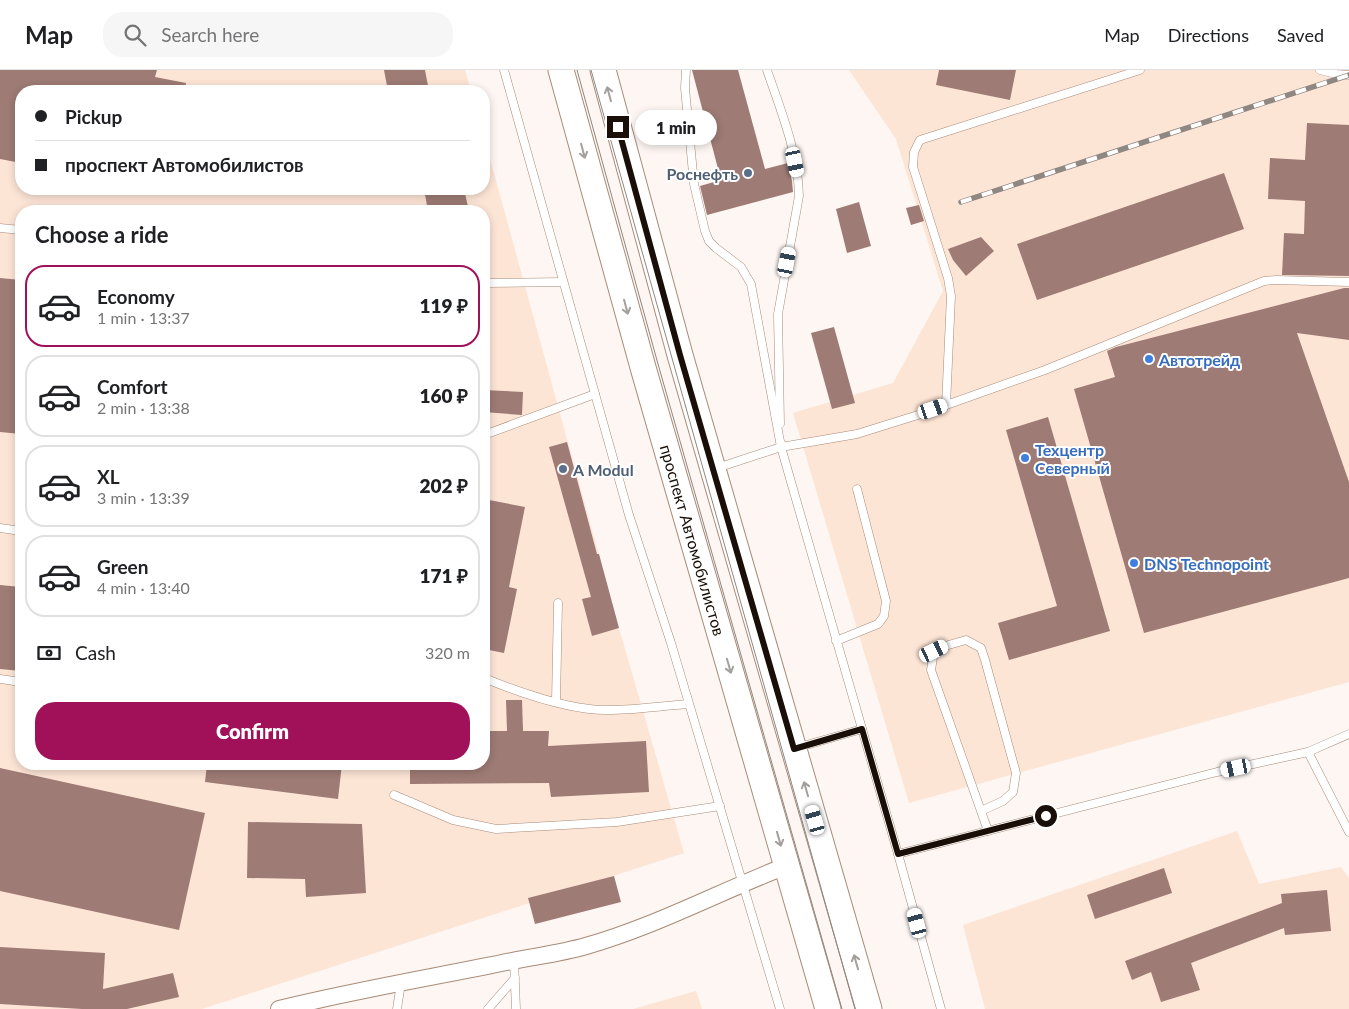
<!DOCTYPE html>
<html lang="en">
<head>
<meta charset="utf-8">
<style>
	:root { --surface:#fff; --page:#f6f6f6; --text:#202124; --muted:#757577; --line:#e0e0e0; --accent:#a0115a }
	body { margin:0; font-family:Lato,sans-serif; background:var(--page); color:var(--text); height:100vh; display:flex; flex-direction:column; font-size:19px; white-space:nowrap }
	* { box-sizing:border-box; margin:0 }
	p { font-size:16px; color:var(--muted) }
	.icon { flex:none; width:28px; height:28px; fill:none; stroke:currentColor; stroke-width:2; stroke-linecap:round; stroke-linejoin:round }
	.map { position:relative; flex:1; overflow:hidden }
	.sheet { position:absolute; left:15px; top:135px; width:475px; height:565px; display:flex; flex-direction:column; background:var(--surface); border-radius:20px; box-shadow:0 2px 8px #0003 }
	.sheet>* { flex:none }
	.guide { position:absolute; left:15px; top:15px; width:475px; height:110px; border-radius:20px; box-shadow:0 2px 8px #0003; display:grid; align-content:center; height:110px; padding:0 20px; background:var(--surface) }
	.end { position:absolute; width:22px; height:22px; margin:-11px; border:6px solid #190f08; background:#fff; box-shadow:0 0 0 2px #fff }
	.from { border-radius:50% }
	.bubble { position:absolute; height:35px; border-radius:18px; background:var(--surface); box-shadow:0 2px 8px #0003; font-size:16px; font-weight:800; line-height:35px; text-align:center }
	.car { position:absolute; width:15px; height:30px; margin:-15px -8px; border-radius:6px; box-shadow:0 0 4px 1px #0007; background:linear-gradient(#fff 24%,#345 0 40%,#fff 0 76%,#345 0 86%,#fff 0) }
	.guide b { display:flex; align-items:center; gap:18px; height:48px; font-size:19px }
	.guide b+b { border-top:1px solid var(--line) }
	.guide i { width:12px; height:12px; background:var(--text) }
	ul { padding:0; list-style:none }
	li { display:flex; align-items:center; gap:15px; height:82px; margin:0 10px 8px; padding:0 10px; border:2px solid var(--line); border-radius:20px }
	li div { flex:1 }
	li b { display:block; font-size:19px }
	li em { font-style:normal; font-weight:800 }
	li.active { border-color:var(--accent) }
	li>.icon { width:45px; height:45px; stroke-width:1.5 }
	h2 { padding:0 20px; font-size:22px; line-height:60px }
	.pay { display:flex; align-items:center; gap:12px; height:55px; padding:0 20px; font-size:19px }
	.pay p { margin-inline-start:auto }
	.primary-button { display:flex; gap:10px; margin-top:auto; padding:10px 20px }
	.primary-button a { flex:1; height:58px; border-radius:20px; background:var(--accent); color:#fff; font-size:20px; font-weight:800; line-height:58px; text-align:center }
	header { display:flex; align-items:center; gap:30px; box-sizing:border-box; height:70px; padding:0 25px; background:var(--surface); border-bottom:1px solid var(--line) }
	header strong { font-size:24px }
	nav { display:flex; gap:28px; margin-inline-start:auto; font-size:18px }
	.search { width:350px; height:45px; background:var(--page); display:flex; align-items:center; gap:12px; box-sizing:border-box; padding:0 18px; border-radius:20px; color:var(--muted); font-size:19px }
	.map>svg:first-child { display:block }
	.built { fill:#fde5d6; fill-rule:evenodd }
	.building { fill:#9e7b75 }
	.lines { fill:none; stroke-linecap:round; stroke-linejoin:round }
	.service-casing { stroke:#a88b78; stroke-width:9 }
	.minor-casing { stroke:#a88b78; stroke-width:18 }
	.primary-casing { stroke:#a88b78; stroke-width:27 }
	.service { stroke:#fff; stroke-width:8 }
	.minor { stroke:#fff; stroke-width:16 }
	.primary { stroke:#fff; stroke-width:25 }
	.tram { stroke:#8f8781; stroke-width:1 }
	.rail-casing { stroke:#8f8781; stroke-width:5.5 }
	.rail { stroke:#fff; stroke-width:4; stroke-dasharray:11; stroke-linecap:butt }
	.oneway { stroke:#a39f9c }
	.route { stroke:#190f08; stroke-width:6 }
	.service-dot { fill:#5c6f8a; stroke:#fff; stroke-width:2 }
	.shop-dot { fill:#3f7fe0; stroke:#fff; stroke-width:2 }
	.labels { text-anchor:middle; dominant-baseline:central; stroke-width:4; stroke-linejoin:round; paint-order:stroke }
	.service-label { font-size:16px; font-weight:bold; fill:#4e5e75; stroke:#fff; text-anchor:end }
	.shop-label { font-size:16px; font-weight:bold; fill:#366cbe; stroke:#fff; text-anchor:start }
	.street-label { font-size:16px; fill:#190f08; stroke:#fff }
</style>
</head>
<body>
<header>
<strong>Map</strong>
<div class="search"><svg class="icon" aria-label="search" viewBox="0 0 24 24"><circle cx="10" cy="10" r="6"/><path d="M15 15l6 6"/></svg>Search here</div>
<nav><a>Map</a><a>Directions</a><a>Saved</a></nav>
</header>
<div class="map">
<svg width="1349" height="939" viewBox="0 0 1349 939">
	<rect width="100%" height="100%" fill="#fdf6f2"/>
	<!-- built -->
	<g class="built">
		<path d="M0,0H465L471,21H21V119H484V67L619,558L684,783L202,939H0ZM21,141H484V694H21Z"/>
		<path d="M849,0H1349V612L909,733L793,343L893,313L943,221L896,69Z"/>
		<path d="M1237,761L1259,814L1341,797L1349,808V939H985L963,855Z"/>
		<path d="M696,921L702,939H633Z"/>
	</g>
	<!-- building -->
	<g class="building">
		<path d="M0,0H157L155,7L186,13L185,21H21V93L0,89Z"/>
		<path d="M384,0H425L429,21H388Z"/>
		<path d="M692,0H738L765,99L788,93L792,111L793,122L707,145L700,116L721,110Z"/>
		<path d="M939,0H1016L1010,30L936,15Z"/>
		<path d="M1307,53L1349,55V206L1282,205L1284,163L1304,164L1305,131L1268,129L1270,88L1305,90Z"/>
		<path d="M1224,103L1244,159L1037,230L1017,174Z"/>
		<path d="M424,119H464L469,141H428Z"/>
		<path d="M859,132L871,176L847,183L836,139Z"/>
		<path d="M919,135L924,151L911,155L906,138Z"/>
		<path d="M981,167L994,181L966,206L953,190L948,179Z"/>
		<path d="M0,208L21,210V364L0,362Z"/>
		<path d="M1344,218H1349V270L1297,263L1349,412V508L1144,563L1074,319L1115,307L1107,281L1116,277Z"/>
		<path d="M834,257L855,333L832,339L811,263Z"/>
		<path d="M484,320L523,322L522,345L484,342Z"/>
		<path d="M1048,347L1110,561L1009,590L998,553L1057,536L1006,360Z"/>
		<path d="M567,372L597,484H599L619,558L592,566L582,529L591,527L549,377Z"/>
		<path d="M484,429L525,437L509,517L517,519L504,583L484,579Z"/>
		<path d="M0,515L21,517V601L0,599Z"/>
		<path d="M506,630H522L523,661H549L548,676L646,671L649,722L551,727L549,713L410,714V694H484V661H507Z"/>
		<path d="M207,694H342L338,729L205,712Z"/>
		<path d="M0,698L205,743L179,860L0,821Z"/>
		<path d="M248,752L362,754L366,823L306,827L305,809L247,808Z"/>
		<path d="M1164,798L1172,823L1095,849L1087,825Z"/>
		<path d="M614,806L621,832L535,854L528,828Z"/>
		<path d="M1327,820L1331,861L1285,865L1284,858L1191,893L1200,920L1161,932L1151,902L1132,910L1125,891L1282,833L1281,824Z"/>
		<path d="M0,877L105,883L103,919L173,903L179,927L127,939H82L0,934Z"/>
	</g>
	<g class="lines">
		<defs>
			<g id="service">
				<path d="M504,0L629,445L671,573L780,939"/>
				<path d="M686,0L685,18L694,114L705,161L709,171L716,178L741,197L751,214L781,377L898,784L1217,702L1308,682L1349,664"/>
				<path d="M767,0C781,41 798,82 799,126L778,244L780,354"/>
				<path d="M1320,0L1336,4L1349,5"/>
				<path d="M0,158L21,160"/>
				<path d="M484,213L563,212"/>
				<path d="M946,335L951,226L948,208L913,97L914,82L920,70L1140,0"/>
				<path d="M484,365L595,324"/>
				<path d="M781,377L857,364L921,344L1045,300L1264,211L1276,210L1349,212"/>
				<path d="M717,398L781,377V373"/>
				<path d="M0,458L21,461"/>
				<path d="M836,571L878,554L884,546L886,531L857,419"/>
				<path d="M484,608C518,622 570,640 607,640C634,640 661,636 688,634"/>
				<path d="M0,609L21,612"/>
				<path d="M556,631L558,533"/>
				<path d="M796,678L862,659"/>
				<path d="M1308,682L1349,762"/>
				<path d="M394,725L453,750L496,759L617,752L720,736"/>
				<path d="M981,741L1003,731L1013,722L1016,703L985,590L981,578L966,570L945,576L934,581L931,600L981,741L988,761"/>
				<path d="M898,784L941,939"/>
				<path d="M514,891L516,939"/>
				<path d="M397,939L401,913"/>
				<path d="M488,939L515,908"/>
			</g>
			<path id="minor" d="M279,939C356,920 434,907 512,891C537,886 562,883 586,876C656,856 719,822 786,796"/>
			<g id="primary">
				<path d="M561,0L644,301L828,939"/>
				<path d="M603,0L680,285L869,939"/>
			</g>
		</defs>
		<!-- service casing -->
		<use href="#service" class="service-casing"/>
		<!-- minor casing -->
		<use href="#minor" class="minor-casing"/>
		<!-- primary casing -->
		<use href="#primary" class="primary-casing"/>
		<!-- service -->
		<use href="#service" class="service"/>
		<!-- minor -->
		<use href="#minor" class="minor"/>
		<!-- primary -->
		<use href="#primary" class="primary"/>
		<!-- tram -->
		<g class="tram">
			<path d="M577,0L658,294L842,939"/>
			<path d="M591,0L855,939"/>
		</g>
		<defs>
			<path id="rail" d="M961,132L1349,5"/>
		</defs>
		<!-- rail casing -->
		<use href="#rail" class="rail-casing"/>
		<!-- rail -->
		<use href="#rail" class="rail"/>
	</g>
	<!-- one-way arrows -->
	<defs><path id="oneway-shaft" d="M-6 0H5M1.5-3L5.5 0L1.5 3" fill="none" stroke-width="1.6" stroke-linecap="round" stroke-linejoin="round" transform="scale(1.25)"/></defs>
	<g class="oneway">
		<use href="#oneway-shaft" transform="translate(609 24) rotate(-105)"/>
		<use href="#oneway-shaft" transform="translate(583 81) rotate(75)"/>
		<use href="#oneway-shaft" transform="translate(626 237) rotate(75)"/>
		<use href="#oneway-shaft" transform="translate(729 596) rotate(74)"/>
		<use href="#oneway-shaft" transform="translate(806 719) rotate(-106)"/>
		<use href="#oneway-shaft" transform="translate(779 769) rotate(74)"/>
		<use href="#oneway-shaft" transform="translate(856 892) rotate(-106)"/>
	</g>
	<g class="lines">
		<!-- route -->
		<path class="route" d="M618,57L680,285L794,679L862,659L898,784L1046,746"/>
	</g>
	<!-- markers -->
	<g class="service-dot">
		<circle cx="748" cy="103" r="5"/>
		<circle cx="563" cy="399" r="5"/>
	</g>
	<g class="shop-dot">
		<circle cx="1149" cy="289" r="5"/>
		<circle cx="1025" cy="388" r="5"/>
		<circle cx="1134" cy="493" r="5"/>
	</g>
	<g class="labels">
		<!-- service labels -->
		<g class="service-label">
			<text x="738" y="103">Роснефть</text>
			<text x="573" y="399" text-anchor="start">A Modul</text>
		</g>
		<!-- shop labels -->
		<g class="shop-label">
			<text x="1159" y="289">Автотрейд</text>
			<text x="1035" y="379">Техцентр<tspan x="1035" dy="18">Северный</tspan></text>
			<text x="1144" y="493">DNS Technopoint</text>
		</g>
		<!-- street labels -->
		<g class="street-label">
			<text transform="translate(693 470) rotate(74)">проспект Автомобилистов</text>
		</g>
	</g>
</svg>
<i class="end from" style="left:1046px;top:746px"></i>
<i class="end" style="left:618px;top:57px"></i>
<div class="bubble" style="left:635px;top:40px;width:82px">1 min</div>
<i class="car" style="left:795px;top:92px;rotate:168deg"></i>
<i class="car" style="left:787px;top:192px;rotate:11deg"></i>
<i class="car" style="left:933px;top:339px;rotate:71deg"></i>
<i class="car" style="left:934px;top:581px;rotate:64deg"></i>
<i class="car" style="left:1236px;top:698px;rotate:258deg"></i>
<i class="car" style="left:815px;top:750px;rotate:344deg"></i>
<i class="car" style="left:917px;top:853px;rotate:345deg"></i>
<div class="guide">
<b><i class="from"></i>Pickup</b>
<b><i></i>проспект Автомобилистов</b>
</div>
<section class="sheet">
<h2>Choose a ride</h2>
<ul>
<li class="active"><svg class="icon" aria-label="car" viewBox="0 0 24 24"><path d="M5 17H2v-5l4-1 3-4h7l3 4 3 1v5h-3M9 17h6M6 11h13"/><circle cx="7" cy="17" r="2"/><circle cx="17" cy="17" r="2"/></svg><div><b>Economy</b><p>1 min · 13:37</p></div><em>119 ₽</em></li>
<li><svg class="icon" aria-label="car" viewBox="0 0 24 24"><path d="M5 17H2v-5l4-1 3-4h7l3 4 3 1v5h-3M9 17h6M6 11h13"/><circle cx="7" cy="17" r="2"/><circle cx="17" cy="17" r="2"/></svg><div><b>Comfort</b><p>2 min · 13:38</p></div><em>160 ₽</em></li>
<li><svg class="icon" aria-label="car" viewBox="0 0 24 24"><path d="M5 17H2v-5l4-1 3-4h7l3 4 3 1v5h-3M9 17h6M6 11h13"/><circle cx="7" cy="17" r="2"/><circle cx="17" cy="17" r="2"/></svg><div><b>XL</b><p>3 min · 13:39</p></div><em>202 ₽</em></li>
<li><svg class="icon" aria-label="car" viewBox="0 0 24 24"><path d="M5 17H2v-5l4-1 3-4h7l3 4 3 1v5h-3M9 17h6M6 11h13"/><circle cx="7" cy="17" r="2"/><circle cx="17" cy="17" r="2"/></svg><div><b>Green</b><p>4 min · 13:40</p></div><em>171 ₽</em></li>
</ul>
<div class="pay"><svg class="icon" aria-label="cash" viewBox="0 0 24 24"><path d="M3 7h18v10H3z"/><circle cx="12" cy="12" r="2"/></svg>Cash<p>320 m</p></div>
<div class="primary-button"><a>Confirm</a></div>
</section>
</div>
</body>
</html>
